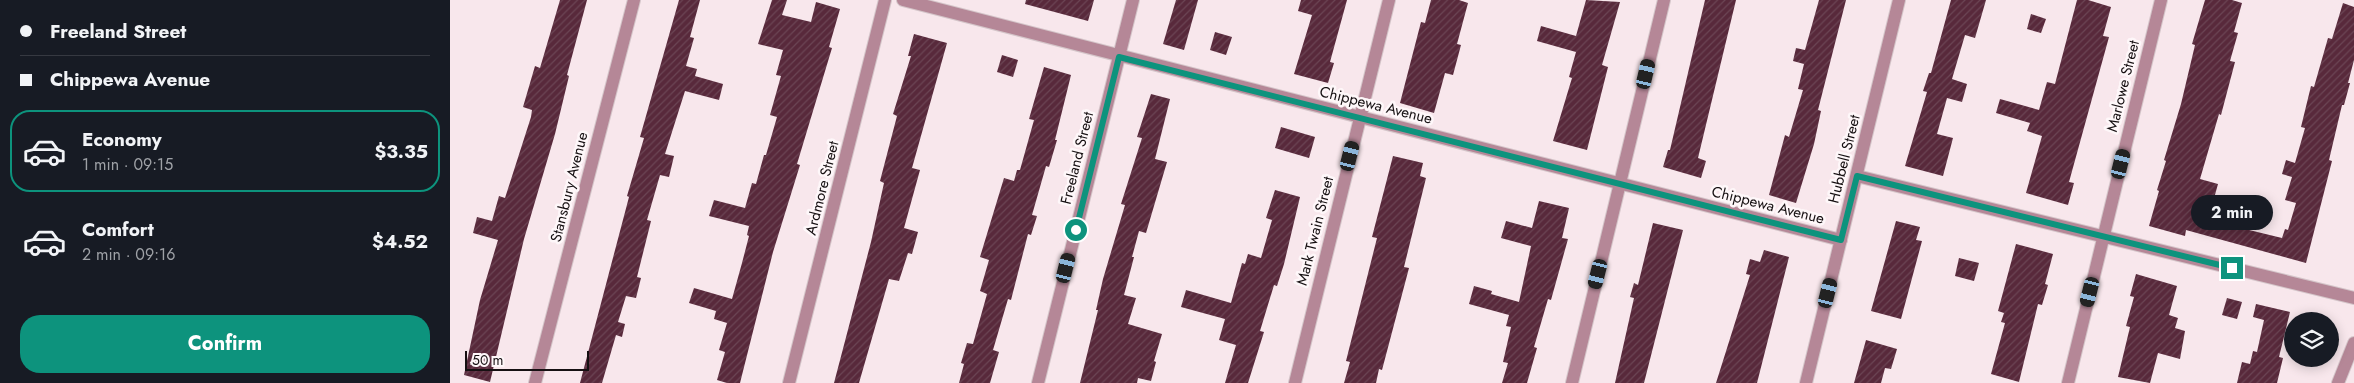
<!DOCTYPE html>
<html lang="en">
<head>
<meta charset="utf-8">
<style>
	:root { --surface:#171b24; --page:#242831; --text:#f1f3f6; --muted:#9ea1a6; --line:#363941; --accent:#0d937d }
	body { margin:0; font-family:Jost,sans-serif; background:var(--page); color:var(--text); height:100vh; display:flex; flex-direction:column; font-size:19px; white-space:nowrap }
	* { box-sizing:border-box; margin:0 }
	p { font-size:16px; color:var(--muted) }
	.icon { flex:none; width:28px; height:28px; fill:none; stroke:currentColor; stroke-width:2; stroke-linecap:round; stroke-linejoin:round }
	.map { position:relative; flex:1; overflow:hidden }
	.details { display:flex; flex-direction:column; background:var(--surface); width:450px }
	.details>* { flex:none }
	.hud { display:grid; align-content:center; height:110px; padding:0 20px; background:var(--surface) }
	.controls { position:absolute; left:1834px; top:312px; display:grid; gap:10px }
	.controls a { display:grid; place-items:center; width:55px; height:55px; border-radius:50%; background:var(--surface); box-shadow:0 2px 12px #0003; font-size:25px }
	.scale { position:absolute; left:15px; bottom:12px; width:124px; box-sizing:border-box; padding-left:5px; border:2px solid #161012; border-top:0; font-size:14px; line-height:18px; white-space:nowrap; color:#161012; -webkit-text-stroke:4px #fef7f9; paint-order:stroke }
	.end { position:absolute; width:22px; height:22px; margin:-11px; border:6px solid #0d937d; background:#fff; box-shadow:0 0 0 2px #fff }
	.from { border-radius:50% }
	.bubble { position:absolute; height:35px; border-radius:18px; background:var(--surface); box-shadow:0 2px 12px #0003; font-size:16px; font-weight:700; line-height:35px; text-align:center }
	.car { position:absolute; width:15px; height:30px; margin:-15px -8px; border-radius:6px; box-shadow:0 0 4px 1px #0007; background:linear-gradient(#222 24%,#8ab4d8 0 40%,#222 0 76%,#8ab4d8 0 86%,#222 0) }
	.hud b { display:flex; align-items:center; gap:18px; height:48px; font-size:19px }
	.hud b+b { border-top:1px solid var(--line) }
	.hud i { width:12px; height:12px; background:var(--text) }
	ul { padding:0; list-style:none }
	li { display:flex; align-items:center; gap:15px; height:82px; margin:0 10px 8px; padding:0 10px; border:2px solid transparent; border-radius:20px }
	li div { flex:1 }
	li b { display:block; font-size:19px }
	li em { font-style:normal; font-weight:700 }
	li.current { border-color:var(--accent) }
	li>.icon { width:45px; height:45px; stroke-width:1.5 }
	.button { display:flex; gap:10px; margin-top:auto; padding:10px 20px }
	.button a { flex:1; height:58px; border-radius:20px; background:var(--accent); color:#fff; font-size:20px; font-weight:700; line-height:58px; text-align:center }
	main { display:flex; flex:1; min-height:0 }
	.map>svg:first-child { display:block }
	.building { fill:url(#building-hatch) }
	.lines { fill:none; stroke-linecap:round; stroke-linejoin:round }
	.street-casing { stroke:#d4c5c9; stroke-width:14 }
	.street { stroke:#b58797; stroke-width:12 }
	.route { stroke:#0d937d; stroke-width:6 }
	.labels { text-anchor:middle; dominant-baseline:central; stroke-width:5; stroke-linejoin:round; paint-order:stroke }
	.street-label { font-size:15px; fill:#161012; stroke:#fef7f9 }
</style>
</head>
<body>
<main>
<section class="details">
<div class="hud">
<b><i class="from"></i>Freeland Street</b>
<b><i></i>Chippewa Avenue</b>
</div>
<ul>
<li class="current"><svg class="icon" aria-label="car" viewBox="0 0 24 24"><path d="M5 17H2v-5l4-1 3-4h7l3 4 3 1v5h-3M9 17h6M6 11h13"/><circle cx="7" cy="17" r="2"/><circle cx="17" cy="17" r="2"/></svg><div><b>Economy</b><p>1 min · 09:15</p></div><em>$3.35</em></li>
<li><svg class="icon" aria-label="car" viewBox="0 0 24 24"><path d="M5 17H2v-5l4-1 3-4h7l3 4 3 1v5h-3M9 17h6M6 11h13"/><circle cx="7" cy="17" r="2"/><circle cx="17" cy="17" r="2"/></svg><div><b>Comfort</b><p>2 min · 09:16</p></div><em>$4.52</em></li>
</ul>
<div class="button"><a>Confirm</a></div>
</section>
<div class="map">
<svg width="1904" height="383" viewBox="0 0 1904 383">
	<defs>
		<pattern id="building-hatch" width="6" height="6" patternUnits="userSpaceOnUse" patternTransform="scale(1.25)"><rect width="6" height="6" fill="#58293b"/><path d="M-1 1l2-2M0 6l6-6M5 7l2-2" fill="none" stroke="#6b4554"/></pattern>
	</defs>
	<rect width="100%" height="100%" fill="#f8e7ec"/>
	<!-- building -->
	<g class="building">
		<path d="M110,0H137L117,75L119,76L105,134L74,239L40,382L14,375L30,300L48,240L23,233L27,217L42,221L49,196L55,198L81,117L82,110L73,107L85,66L90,68Z"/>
		<path d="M229,0H250L240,37L244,38L236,66L247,69L245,76L273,84L269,100L235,91L215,154L224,156L219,177L210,175L197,220L201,221L187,277L191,278L186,298L176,296L168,322L175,324L172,337L166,335L152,383H130L179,197L177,196L194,138L190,137Z"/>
		<path d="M322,0H337L332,15L361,22L366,2L390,9L379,47L382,48L347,164L350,165L323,252L290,383H277L267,380L275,352L269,350L277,323L264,319L266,311L239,303L244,288L282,299L292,263L299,236L297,235L299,226L259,216L264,200L295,208L302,183L306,184L314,155H316L327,117L320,115L331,76L326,75L333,50L308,44Z"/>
		<path d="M576,0H644L638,21L575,4Z"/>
		<path d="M726,0H748L734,50L713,44Z"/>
		<path d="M851,0H897L880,62L884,63L878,83L844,74L862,15L848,11Z"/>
		<path d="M981,0H1009L1018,3L1007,44L1011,45L1003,75L995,73L984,113L950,103L971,22L975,23Z"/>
		<path d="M1136,0L1170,2L1152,65L1158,67L1137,150L1103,141L1122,78L1119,77L1126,52L1087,41L1091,26L1126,36Z"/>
		<path d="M1255,0H1286L1248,158L1256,161L1251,178L1213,167L1218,150H1220Z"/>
		<path d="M1369,0H1396L1368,110L1371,111L1364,144L1346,203L1319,195L1335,135L1339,137L1353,90L1348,89L1354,64L1343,61L1346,48L1355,50Z"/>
		<path d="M1501,0H1536L1525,38L1515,35L1502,79L1517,84L1512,102L1497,98L1487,134L1503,138L1493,176L1455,166L1477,92L1473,91L1479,73H1481Z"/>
		<path d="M1627,0H1638L1661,7L1653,36L1659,37L1619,182L1624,183L1618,205L1576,193L1592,136L1577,131L1580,123L1546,113L1550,99L1589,110L1597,82L1605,84Z"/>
		<path d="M1755,0H1782L1792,3L1784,32L1788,33L1780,61L1785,62L1771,115L1769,114L1750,179L1768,184L1758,220L1832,238L1835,229L1838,230L1846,203L1835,200L1842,177L1832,174L1836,160L1845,163L1855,128L1851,127L1861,86L1864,87L1878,38L1882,39L1893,3L1904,7V60L1898,83H1900L1894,105H1892L1879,160L1882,161L1856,263L1736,230L1735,236L1699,226L1709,191L1707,190L1716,161L1714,160L1731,104L1745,45L1742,44Z"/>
		<path d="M1581,14L1596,19L1591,33L1577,29Z"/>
		<path d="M765,32L782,37L776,55L760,50Z"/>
		<path d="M464,34L497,43L462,168L470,170L454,228L468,232L462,254L458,253L449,281L439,279L409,383H384L421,242L434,183L430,181L447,116L443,114L461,56H458Z"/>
		<path d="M552,55L568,60L563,77L547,72Z"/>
		<path d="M594,67L621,75L605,140H607L599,167L596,166L582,215L587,216L581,235L578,234L561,300L558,299L543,350L549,352L540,383H509L514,364L511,363L517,343L523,344L537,294L530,291L539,260L530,257L554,178L564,181L567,170H570L584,120L579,119Z"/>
		<path d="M701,94L720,99L705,159L717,162L696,233L689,231L682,257H684L674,295L686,298L678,324L712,334L704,361L706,362L701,381L688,378L687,383H630L648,310H646L653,279L675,205L671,204L692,138L687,137Z"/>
		<path d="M831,127L865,137L859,158L825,148Z"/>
		<path d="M943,156L973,163L970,176L976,178L954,267L959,268L932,370L929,369L926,383H894L900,362L896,361L927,238L922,237Z"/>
		<path d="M825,190L850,197L834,264L827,286L824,285L810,331L814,332L798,383H775L786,345L769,340L775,319L731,307L736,290L781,303L792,263L795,264L798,254L811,258L822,220L816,218Z"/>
		<path d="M1089,201L1119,208L1112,238L1118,239L1101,300L1098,299L1084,347L1087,348L1077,383H1052L1058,363L1053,362L1061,327L1056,326L1059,315L1019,304L1024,286L1042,291L1041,294L1069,302L1081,246L1051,238L1056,221L1082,228Z"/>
		<path d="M1446,221L1470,227L1466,240L1472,241L1451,319L1421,311Z"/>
		<path d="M1203,223L1233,230L1194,383H1165L1184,298L1180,297L1184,283L1188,285Z"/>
		<path d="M1566,244L1603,254L1595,284L1598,285L1592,305L1588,304L1569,382L1541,374L1555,323L1551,322L1554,313L1548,311Z"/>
		<path d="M1314,250L1339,257L1307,383H1266L1300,275L1296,274L1300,259L1310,262Z"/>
		<path d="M1509,258L1529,263L1524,281L1505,276Z"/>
		<path d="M1686,274L1727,286L1719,315L1728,318L1725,328L1735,331L1730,359L1708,353L1700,383L1668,377L1680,327L1676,326L1684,297L1680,296Z"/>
		<path d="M1777,298L1792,302L1787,319L1772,315Z"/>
		<path d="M1806,304L1840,312L1829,357L1833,358L1827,383H1787L1792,362L1800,364L1803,351L1807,352L1814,320L1803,317Z"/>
		<path d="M1416,340L1447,349L1441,369L1435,368L1431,383H1404Z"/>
	</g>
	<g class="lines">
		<defs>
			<g id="street">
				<path d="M453,0L1391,240"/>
				<path d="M1407,176L1904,298"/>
				<path d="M85,383L184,0"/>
				<path d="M339,383L435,0"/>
				<path d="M588,383L683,0"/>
				<path d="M845,383L939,0"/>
				<path d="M1122,383L1214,0"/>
				<path d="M1356,383L1449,0"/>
				<path d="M1618,383L1711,0"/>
				<path d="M1888,383L1904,343"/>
			</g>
		</defs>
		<!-- street casing -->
		<use href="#street" class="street-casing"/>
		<!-- street -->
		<use href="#street" class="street"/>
	</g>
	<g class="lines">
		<!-- route -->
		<path class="route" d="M626,230L669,57L1391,240L1407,176L1782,268"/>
	</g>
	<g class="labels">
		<!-- street labels -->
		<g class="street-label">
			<text transform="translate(1673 86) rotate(-76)">Marlowe Street</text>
			<text transform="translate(926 105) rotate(14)">Chippewa Avenue</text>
			<text transform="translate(627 158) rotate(-76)">Freeland Street</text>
			<text transform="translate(1394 159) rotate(-76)">Hubbell Street</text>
			<text transform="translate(119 187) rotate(-76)">Stansbury Avenue</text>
			<text transform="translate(372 188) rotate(-76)">Ardmore Street</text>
			<text transform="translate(1318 205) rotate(14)">Chippewa Avenue</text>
			<text transform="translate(865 231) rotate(-76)">Mark Twain Street</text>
		</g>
	</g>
</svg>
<div class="controls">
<a><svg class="icon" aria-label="layers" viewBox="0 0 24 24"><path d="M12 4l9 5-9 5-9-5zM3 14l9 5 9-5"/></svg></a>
</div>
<div class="scale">50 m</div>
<i class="end from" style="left:626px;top:230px"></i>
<i class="end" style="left:1782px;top:268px"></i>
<div class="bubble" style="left:1741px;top:195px;width:82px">2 min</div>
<i class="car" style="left:1196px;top:74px;rotate:13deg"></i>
<i class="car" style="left:900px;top:156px;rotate:14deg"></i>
<i class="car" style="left:1671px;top:164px;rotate:14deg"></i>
<i class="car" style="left:616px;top:268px;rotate:14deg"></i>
<i class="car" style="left:1148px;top:274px;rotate:194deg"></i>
<i class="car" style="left:1640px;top:292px;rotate:194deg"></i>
<i class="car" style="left:1378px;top:293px;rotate:14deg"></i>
</div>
</main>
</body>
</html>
